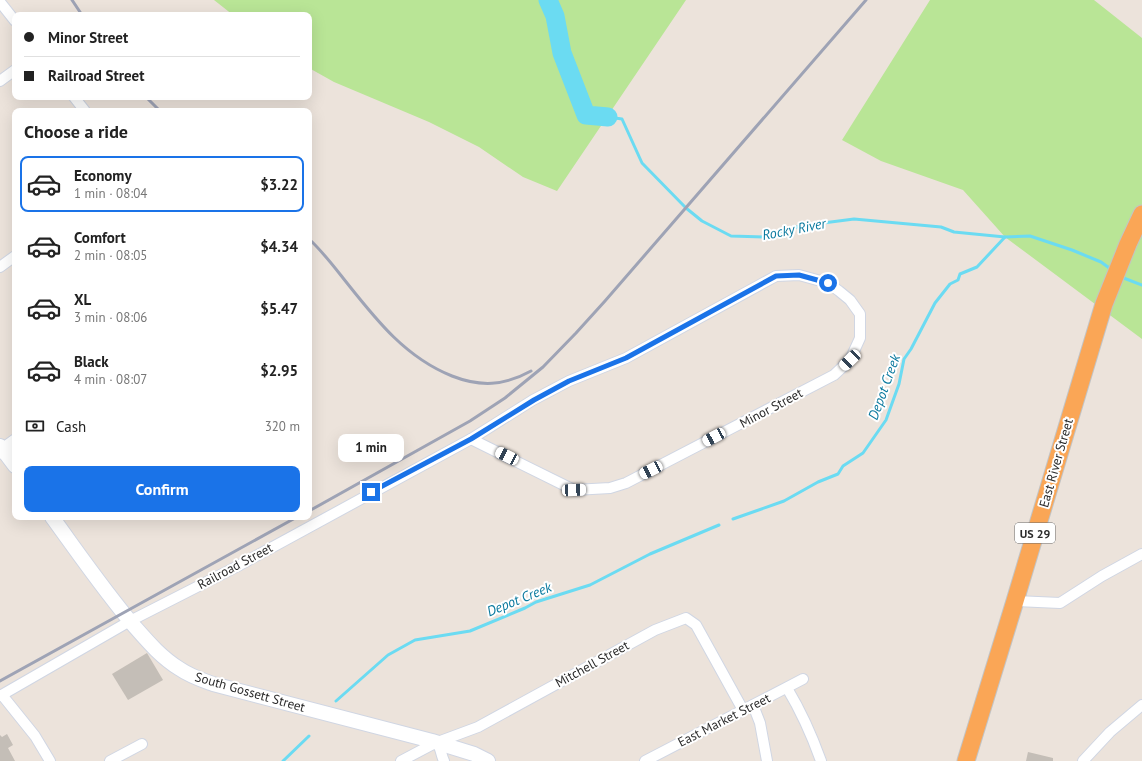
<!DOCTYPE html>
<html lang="en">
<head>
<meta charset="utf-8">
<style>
	:root { --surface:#fff; --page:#f6f6f6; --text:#222; --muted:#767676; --line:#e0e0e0; --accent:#1a73e8 }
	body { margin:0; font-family:"PT Sans",sans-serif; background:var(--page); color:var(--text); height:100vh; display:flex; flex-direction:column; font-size:15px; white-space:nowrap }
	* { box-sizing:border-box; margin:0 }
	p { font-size:13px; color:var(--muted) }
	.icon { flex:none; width:22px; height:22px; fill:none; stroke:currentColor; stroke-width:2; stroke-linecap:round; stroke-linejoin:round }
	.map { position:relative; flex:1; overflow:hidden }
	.side { position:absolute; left:12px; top:108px; width:300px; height:412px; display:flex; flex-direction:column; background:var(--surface); border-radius:8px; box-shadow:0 4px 16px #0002 }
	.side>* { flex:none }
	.top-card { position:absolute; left:12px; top:12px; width:300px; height:88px; border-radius:8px; box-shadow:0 4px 16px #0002; display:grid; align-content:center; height:88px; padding:0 12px; background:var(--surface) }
	.end { position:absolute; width:18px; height:18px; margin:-9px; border:5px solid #1a73e8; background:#fff; box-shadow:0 0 0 2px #fff }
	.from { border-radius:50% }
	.bubble { position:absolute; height:28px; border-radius:8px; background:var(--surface); box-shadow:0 4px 16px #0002; font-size:13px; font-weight:700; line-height:28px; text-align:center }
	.car { position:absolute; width:12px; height:24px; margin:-12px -6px; border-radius:5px; box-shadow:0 0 3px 1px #0007; background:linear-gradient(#fff 24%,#345 0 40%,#fff 0 76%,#345 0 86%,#fff 0) }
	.top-card b { display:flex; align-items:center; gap:14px; height:38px; font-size:15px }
	.top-card b+b { border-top:1px solid var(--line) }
	.top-card i { width:10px; height:10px; background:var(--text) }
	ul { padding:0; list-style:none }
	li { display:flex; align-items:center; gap:12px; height:56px; margin:0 8px 6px; padding:0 4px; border:2px solid transparent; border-radius:8px }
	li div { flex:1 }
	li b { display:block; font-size:15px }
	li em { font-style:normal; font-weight:700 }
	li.active { border-color:var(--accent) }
	li>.icon { width:36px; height:36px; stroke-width:1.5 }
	h2 { padding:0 12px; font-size:18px; line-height:48px }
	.pay { display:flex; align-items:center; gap:10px; height:44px; padding:0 12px; font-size:15px }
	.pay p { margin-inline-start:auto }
	.cta { display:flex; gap:8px; margin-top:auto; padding:8px 12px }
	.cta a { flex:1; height:46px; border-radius:8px; background:var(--accent); color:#fff; font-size:16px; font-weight:700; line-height:46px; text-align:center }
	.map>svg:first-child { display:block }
	.green { fill:#b9e596 }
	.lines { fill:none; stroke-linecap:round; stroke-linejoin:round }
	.stream { stroke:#6bdbf2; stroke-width:3 }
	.river { stroke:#6bdbf2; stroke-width:19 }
	.building { fill:#c4beb7 }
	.minor-casing { stroke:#d0d6e3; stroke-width:12 }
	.tertiary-casing { stroke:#d0d6e3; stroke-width:15 }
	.secondary-casing { stroke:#d0d6e3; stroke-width:16 }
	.trunk-casing { stroke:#c3c3c3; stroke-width:19 }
	.minor { stroke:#fff; stroke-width:10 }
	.tertiary { stroke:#fff; stroke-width:13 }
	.secondary { stroke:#fff; stroke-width:14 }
	.trunk { stroke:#faa656; stroke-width:17 }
	.rail { stroke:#9ea3b5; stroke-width:3 }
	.route { stroke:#1a73e8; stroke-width:5 }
	.labels { text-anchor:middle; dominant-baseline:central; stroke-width:4; stroke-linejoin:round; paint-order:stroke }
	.shield { fill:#fff; stroke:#6a6a6a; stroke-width:1 }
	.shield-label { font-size:12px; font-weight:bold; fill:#2a2a2a }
	.street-label { font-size:13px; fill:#2a2a2a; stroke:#fff }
	.water-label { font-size:14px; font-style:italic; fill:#0a799e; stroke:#fff }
</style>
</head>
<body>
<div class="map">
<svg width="1142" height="761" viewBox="0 0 1142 761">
	<rect width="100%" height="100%" fill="#ece3db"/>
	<!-- green -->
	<g class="green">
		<path d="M214,0H686L557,191L523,177L479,147L429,122L334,82L309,68V15H233Z"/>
		<path d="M930,0H1094L1142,38V339L1005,237L963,190L881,161L842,140Z"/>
	</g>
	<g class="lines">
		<!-- stream -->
		<g class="stream">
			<path d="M608,117L622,119L642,163L686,208L702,221L731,236L765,237L800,226L854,219L941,227L954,232L1005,237L1030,236L1072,250L1101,262L1112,270"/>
			<path d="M1121,277L1142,285"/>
			<path d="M733,519L784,501L818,482L838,474L843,466L863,453L886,420L899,384L904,359L911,349L935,303L950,284L958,280L960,274L977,267L1005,237"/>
			<path d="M336,701L388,655L415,640L470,631L525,608L536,602L590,585L650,554L719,525"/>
			<path d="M283,761L309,736"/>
		</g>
		<!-- river -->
		<path class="river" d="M548,0L555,16L562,53L586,115L608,117"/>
	</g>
	<!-- building -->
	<g class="building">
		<path d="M147,653L163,680L128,700L112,674Z"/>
		<path d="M7,734L13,745L8,748L15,761H0V735L2,737Z"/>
		<path d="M1028,752L1053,758V761H1026Z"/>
	</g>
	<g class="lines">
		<defs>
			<g id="minor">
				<path d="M0,2L15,21"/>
				<path d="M0,81L15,70"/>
				<path d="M74,97L85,111"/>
				<path d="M0,267L15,256"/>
				<path d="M799,275L828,283L839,291L850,300L860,314V338L850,360L834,375L626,483L610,488L574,490L471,439L533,400L569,381L626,358L776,276Z"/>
				<path d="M1015,601L1060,603L1102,576L1142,554"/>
				<path d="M787,688C802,713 811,733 821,761"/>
				<path d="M2,695L35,736L50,761"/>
				<path d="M0,696L130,621L236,567L471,439"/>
				<path d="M753,705L760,723L767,761"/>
				<path d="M437,743C441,748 441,755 444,761"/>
				<path d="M110,761L142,744"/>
				<path d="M401,761L435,743L478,727L655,630L686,618L696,625L743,710"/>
				<path d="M645,761L803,679"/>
				<path d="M1083,761L1110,732L1142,705"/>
			</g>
			<path id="tertiary" d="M0,452L15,441"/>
			<g id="secondary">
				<path d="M0,446L15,466"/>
				<path d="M52,517C79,554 105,592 135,627C149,643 162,658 180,669C190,676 202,680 213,684L432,741L474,754L488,761"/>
			</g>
			<path id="trunk" d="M966,761L1015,601L1104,304L1128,244L1142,214"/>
		</defs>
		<!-- minor casing -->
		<use href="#minor" class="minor-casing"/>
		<!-- tertiary casing -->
		<use href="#tertiary" class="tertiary-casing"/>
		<!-- secondary casing -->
		<use href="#secondary" class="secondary-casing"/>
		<!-- trunk casing -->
		<use href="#trunk" class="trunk-casing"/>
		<!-- minor -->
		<use href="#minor" class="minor"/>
		<!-- tertiary -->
		<use href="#tertiary" class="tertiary"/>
		<!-- secondary -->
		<use href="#secondary" class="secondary"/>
		<!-- trunk -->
		<use href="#trunk" class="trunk"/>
		<!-- rail -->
		<g class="rail">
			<path d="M72,0L82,15"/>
			<path d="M146,97L160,111"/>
			<path d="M309,239C322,251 332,264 343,278C374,317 404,357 452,376C480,387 504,386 531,371"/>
			<path d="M309,511L470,421L505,398L543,367L576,333L605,301L866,0"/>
			<path d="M0,681L297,517"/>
		</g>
	</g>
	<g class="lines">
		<!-- route -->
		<path class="route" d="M371,492L471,439L534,400L569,381L626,358L776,276L799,275L828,283"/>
	</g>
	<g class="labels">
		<!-- shield labels -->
		<rect class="shield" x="1015" y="523" width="40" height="20" rx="3"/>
		<g class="shield-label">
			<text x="1035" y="533">US 29</text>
		</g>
		<!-- street labels -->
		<g class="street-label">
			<text transform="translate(771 408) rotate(-28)">Minor Street</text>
			<text transform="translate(1056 463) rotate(-74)">East River Street</text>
			<text transform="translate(235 566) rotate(-28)">Railroad Street</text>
			<text transform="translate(592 664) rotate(-29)">Mitchell Street</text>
			<text transform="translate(250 692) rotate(16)">South Gossett Street</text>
			<text transform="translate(724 720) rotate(-27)">East Market Street</text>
		</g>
		<!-- water labels -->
		<g class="water-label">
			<text transform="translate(794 229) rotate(-11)">Rocky River</text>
			<text transform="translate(884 387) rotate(-70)">Depot Creek</text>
			<text transform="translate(519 599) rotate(-22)">Depot Creek</text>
		</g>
	</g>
</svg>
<i class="end from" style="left:828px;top:283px"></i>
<i class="end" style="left:371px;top:492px"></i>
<div class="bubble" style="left:338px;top:434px;width:66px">1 min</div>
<i class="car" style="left:850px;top:360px;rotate:226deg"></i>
<i class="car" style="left:714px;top:437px;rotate:242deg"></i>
<i class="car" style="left:507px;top:456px;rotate:296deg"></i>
<i class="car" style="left:651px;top:470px;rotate:243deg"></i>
<i class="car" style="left:574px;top:490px;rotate:88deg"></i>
<div class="top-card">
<b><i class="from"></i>Minor Street</b>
<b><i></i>Railroad Street</b>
</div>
<section class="side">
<h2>Choose a ride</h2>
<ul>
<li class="active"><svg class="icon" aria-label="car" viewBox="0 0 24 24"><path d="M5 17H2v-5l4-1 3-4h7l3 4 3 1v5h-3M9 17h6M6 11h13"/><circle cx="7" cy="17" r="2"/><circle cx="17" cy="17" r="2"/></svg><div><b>Economy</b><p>1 min · 08:04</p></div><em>$3.22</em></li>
<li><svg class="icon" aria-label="car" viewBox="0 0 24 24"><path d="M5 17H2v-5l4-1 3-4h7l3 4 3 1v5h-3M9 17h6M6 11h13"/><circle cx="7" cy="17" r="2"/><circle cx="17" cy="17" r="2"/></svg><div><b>Comfort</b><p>2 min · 08:05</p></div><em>$4.34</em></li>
<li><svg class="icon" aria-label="car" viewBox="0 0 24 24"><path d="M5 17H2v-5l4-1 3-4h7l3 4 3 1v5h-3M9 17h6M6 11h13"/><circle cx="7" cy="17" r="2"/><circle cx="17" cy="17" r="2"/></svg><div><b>XL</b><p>3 min · 08:06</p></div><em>$5.47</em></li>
<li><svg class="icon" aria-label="car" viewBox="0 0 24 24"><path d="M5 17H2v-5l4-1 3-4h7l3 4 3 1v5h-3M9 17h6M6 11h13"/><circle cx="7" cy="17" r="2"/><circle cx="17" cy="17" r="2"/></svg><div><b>Black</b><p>4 min · 08:07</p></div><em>$2.95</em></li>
</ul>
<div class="pay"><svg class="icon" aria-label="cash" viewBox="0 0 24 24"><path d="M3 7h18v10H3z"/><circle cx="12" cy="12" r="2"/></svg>Cash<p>320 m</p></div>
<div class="cta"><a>Confirm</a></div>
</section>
</div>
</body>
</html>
